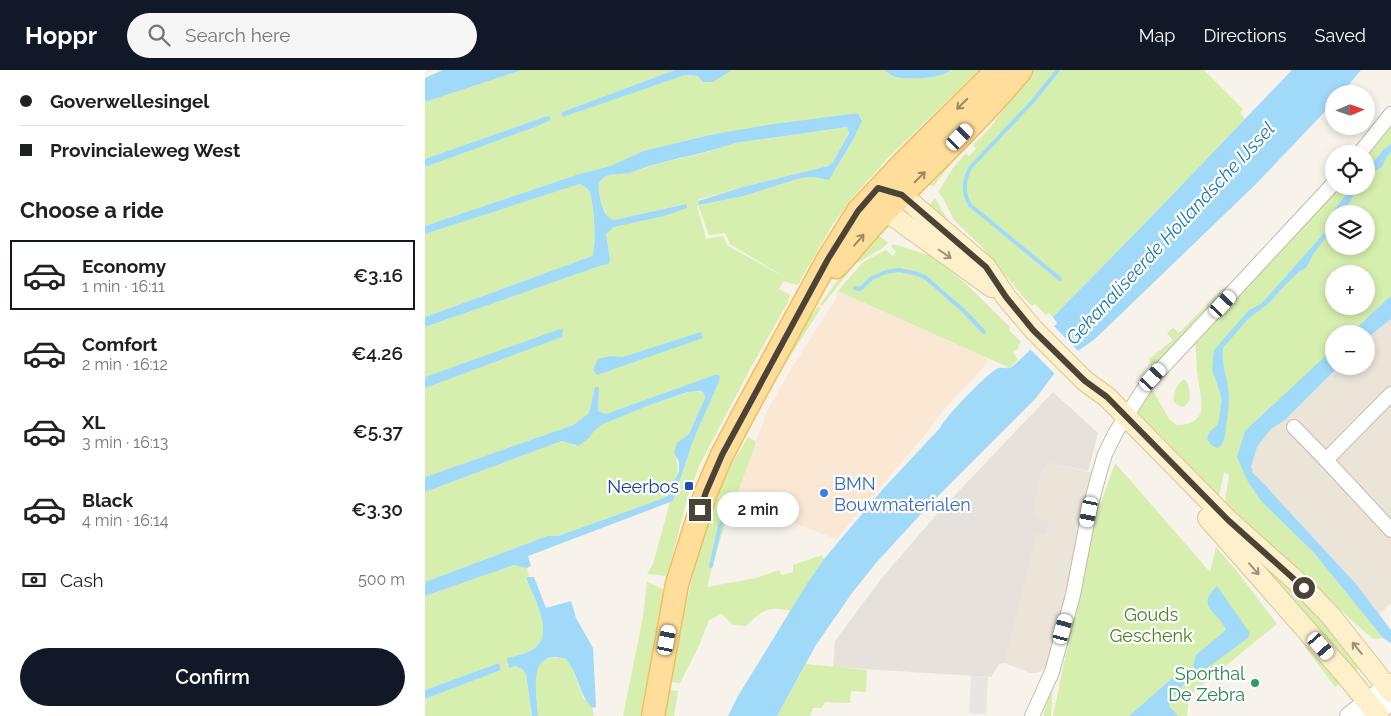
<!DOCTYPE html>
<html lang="en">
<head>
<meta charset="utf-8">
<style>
	:root { --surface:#fff; --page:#f6f6f6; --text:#202124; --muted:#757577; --line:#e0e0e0; --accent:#111827 }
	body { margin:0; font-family:Raleway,sans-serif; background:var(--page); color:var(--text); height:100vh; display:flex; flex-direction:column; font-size:19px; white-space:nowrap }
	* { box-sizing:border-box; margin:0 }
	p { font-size:16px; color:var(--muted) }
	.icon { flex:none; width:28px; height:28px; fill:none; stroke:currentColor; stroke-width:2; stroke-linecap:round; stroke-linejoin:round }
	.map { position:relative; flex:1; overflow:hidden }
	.sheet { display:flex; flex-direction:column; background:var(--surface); width:425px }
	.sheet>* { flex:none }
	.guide { display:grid; align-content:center; height:110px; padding:0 20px; background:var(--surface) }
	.needle { width:32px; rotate:88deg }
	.buttons { position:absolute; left:900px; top:15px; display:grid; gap:10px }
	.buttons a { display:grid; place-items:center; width:50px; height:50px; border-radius:50%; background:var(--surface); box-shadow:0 2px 8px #0003; font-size:25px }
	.end { position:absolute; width:22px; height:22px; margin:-11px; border:6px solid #4c4337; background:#fff; box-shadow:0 0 0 2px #fff }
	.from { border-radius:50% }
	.bubble { position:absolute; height:35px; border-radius:18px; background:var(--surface); box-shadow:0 2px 8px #0003; font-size:16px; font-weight:600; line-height:35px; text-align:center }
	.car { position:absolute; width:15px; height:30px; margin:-15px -8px; border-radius:6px; box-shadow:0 0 4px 1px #0007; background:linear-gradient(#fff 24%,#345 0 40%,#fff 0 76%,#345 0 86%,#fff 0) }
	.guide b { display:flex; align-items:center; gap:18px; height:48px; font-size:19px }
	.guide b+b { border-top:1px solid var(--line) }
	.guide i { width:12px; height:12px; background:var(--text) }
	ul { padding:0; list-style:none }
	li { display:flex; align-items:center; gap:15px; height:70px; margin:0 10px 8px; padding:0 10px; border:2px solid transparent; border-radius:0px }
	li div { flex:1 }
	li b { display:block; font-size:19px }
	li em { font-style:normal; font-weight:600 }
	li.active { border-color:var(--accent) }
	li>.icon { width:45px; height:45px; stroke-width:1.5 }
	h2 { padding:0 20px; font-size:22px; line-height:60px }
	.pay { display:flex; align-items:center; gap:12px; height:55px; padding:0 20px; font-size:19px }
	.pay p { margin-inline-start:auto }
	.action { display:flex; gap:10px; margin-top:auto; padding:10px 20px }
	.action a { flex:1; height:58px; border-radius:30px; background:var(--accent); color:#fff; font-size:20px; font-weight:600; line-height:58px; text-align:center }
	header { display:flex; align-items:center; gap:30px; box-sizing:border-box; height:70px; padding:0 25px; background:var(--accent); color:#fff }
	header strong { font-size:24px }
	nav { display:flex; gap:28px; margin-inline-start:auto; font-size:18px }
	.search { width:350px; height:45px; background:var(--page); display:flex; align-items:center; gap:12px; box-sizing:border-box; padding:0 18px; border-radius:28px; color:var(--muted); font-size:19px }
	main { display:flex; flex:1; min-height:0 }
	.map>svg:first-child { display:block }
	.residential { fill:#ebe4d8 }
	.commercial { fill:#fae8d4 }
	.industrial { fill:#e6e1db }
	.green { fill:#d6efaf; fill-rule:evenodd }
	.parking { fill:#e8e5e2 }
	.water { fill:#a1daf9 }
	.pier { fill:#f7f2ea }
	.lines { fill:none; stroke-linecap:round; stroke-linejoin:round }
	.stream { stroke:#a1daf9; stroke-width:4 }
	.minor-casing { stroke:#c4baab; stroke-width:16 }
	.tertiary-casing { stroke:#c4baab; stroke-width:20 }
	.secondary-casing { stroke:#dcc595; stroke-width:22 }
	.primary-casing { stroke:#f2bd5d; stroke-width:25 }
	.minor { stroke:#fff; stroke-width:14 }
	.tertiary { stroke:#fff; stroke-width:18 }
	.secondary { stroke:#fff0cc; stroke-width:20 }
	.primary { stroke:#ffdd9b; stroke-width:22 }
	.oneway { stroke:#9d8864 }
	.oneway2 { stroke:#9d917a }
	.route { stroke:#4c4337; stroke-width:6 }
	.transit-dot { fill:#1a4fb4; stroke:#fff; stroke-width:2 }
	.shop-dot { fill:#3f7fe0; stroke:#fff; stroke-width:2 }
	.leisure-dot { fill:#2e9e5b; stroke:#fff; stroke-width:2 }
	.labels { text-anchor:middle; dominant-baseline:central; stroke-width:4.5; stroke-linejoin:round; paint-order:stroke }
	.shop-label { font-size:18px; fill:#366cbe; stroke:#fff; text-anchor:start }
	.transit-label { font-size:18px; fill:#164399; stroke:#fff; text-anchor:end }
	.park-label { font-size:18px; fill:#4a8021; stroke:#fff }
	.leisure-label { font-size:18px; fill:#27864d; stroke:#fff; text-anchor:end }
	.water-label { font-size:19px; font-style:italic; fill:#1f78ab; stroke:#fff }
</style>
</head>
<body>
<header>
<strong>Hoppr</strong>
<div class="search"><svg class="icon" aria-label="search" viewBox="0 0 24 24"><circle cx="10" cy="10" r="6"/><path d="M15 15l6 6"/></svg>Search here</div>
<nav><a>Map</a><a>Directions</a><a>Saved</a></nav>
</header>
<main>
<section class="sheet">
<div class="guide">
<b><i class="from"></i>Goverwellesingel</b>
<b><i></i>Provincialeweg West</b>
</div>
<h2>Choose a ride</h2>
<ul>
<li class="active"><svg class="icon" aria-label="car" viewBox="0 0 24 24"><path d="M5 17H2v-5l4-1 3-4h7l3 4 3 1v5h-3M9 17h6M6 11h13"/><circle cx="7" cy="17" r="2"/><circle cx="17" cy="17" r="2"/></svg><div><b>Economy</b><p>1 min · 16:11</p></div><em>€3.16</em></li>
<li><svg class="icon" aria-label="car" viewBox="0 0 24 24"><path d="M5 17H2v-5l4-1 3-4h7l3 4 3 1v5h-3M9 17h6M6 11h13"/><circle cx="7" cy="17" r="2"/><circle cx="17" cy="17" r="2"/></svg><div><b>Comfort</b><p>2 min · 16:12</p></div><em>€4.26</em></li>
<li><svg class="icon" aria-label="car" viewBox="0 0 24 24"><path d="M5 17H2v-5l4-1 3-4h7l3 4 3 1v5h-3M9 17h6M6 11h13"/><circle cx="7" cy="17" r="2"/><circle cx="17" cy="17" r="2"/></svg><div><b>XL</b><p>3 min · 16:13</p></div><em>€5.37</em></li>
<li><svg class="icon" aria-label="car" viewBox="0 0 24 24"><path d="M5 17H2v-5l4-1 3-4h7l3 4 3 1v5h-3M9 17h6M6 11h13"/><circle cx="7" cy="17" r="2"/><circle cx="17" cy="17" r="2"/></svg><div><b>Black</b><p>4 min · 16:14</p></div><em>€3.30</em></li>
</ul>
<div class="pay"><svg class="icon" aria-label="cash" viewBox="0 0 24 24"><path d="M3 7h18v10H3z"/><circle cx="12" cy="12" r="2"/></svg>Cash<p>500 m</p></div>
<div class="action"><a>Confirm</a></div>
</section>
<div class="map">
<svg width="966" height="646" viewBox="0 0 966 646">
	<rect width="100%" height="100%" fill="#f7f2ea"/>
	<!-- residential -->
	<g class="residential">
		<path d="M966,247V533L948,550L826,411L820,380L912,296H941V269Z"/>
		<path d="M623,393L674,404L630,592L620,600L611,603H605L580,593L612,464H621L625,451L619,450L613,446L609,437L617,402Z"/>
	</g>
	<!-- commercial -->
	<path class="commercial" d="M413,221L564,288L558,298L519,339L499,366L411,469L310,430L342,341L366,299L410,230Z"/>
	<!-- industrial -->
	<path class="industrial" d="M628,322L673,363L663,401L623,393L617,402L609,437L613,446L619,450H625L621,464H612L580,593L574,594L566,607L408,597L410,571L456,509L512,444Z"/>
	<!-- green -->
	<g class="green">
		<path d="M97,0H250L137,42L136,44L260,5L294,8L307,0H459C462,2 466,6 470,7C483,10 516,9 526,0H554L462,89L428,127L408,154L374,213L371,215L359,211L354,219L365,225L363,232L323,303L275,394L263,426L242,506L222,504L228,494L245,432L248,431L268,371L293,314V304L181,344L173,342L174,319L164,343L148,355L0,407V318L14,312L11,303L0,307V257L178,195L184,194C187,185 181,174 181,164C189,153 205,154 217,151C232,147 247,140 261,134L189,150L183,148C179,140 170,119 174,111C180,103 195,104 203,103C212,102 220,97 229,95C256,88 284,83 310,73L422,57L424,62L408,92L403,96L318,117L273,130L274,135L319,126L376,108L388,107L404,110L429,68L437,50L433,43L285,65L218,81L185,96L151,105L0,156V97L125,50L122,46L0,89V32ZM273,135L284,165L300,163L305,174L361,208L303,176L298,166L281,169L272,136Z"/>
		<path d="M608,0H779L818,39L815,43L820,49L728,145L628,247L624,243L621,245L610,234L607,236L600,229L557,177L529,150L518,128L513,122L528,98L541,83L544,86L551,79L548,75L564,59Z"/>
		<path d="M966,47V241L939,264H909V290L850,341L817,397L836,431L889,483L958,568L949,569C928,553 911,535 892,517C861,489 829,461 800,431L804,405L799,402L794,426L710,341L726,317L744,349L752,355C789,354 774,325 772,301C771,290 772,281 769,270L909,116H941V84ZM909,144H941V176H909ZM909,204H941V236H909Z"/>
		<path d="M531,87L508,117L500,111Z"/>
		<path d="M151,114C157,114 161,116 164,122C169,131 172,176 167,186L0,247V164Z"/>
		<path d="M510,128L524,152L503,137Z"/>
		<path d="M452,164L463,173L459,177L429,195L397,236L395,234L419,202Z"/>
		<path d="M468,174L507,186L538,211L585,257L584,260L596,272L593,275L594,277L588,283L593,289L585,298L413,221L438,192L461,180L468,186L471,182L466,176Z"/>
		<path d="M807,213L728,301L724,289L748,270L742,263L748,258L754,263L796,220Z"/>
		<path d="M393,236L396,238L335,334L371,269Z"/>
		<path d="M759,309L762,312C765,322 768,333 757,337L749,332C747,323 752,314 759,309Z"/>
		<path d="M268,321L279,323L280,328L264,364L249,383C257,399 251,421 236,429L133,466H122L0,512V422L137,371L144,373L150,376L164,368L169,361L176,355L225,335Z"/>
		<path d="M323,367L330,371L331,373L310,430L306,435L288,494L282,517L331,508L354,500L357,505L368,502V495L397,485L399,489L383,512L366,541C341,535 338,541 321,556L308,555L297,544L284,550L273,578L255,613L246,612C258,543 274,464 304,400C309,389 317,378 323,367Z"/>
		<path d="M690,393L785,502L791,477L811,500L852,554L764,626L762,646H628L665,465Z"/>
		<path d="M824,474L940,594L929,603L822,475Z"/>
		<path d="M89,495L102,498L104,507L101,509C108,526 128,560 112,576C105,583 91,585 83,589L84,598L90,596L97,599L101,604L107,646H0V629L76,600L74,593L0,620V526Z"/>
		<path d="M222,512L238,519L239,523L215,646H198L218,547Z"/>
		<path d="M872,566L917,611L910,617Z"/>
		<path d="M134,588L141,589L145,594L158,627L167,638L169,646H113C113,634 107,603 115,593C120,588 128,588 134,588Z"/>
		<path d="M381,594L442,600L441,622L426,621L425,633L400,632L397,638H388L385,646H352Z"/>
		<path d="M628,609L626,646H618Z"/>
		<path d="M246,620L253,621L249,646H240L244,621Z"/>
	</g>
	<!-- parking -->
	<path class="parking" d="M546,606L563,607L561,644L544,643Z"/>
	<!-- water -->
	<g class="water">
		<path d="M18,0H97L0,32V8Z"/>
		<path d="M250,0H307L288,12H278L273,6L260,5L138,47L136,44L137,42Z"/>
		<path d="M459,0H526C516,9 483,10 470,7C466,6 462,2 459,0Z"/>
		<path d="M867,0H936L916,24H909V32L831,114L670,269L653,281L629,304L611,328L506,433L451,493L427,523L391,575L352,646H303L313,626L383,512L399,489L458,419L515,358C520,347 559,307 570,300C575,296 580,299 585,298C590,296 626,259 632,253L628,247L728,145Z"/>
		<path d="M433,43L437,51L429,68L404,110L388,107L376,108L319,126L274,135L273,131L318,117L403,96L408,92L424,63L422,57L310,73C282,83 252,88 224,96C217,98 212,101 205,103C196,105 183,102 176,110C171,115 175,126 176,132C179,141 180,147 189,150L261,134L262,138L239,146L189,157L181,164L185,189L184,194L178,195L0,257V247L167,186C172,176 169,131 164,121C161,117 158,115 154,114L0,164V156L151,105L185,96L218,81L285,65L342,55Z"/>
		<path d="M122,46L125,47V50L115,55L0,97V89Z"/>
		<path d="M966,74V82L961,88L957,97L946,103L941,111V101L959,79Z"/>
		<path d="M928,116H937L930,123L918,144H909V147V140Z"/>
		<path d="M909,148V157L889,183L881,198L875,201L862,213L844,233L822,250L798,278C796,292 801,303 803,317C805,330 803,343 801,356C800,365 800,373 793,378C787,377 779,370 784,363C786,360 791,357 793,354L797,329L787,299L789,280L824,240L836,234L901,161Z"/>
		<path d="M966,226V249L941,269V264H925Z"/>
		<path d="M138,258L137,267L0,318V307Z"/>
		<path d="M276,262L278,268L172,305L168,300L173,289L185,286L198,287Z"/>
		<path d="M909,278V296H914L860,350L846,359L832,377L826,397L828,400L827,402L842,417L857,434L931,514L966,560V573L958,568L889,483L836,431L823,412L812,387L820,361Z"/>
		<path d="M292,304L295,307L293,314L268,371L248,431L103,486L106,496L102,498L89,495L0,526V512L122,466H133L236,429L244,425L254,401V392L249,383L252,373L264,364L280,328L279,323L275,321L263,322L225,335L176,355L169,361L164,368L153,376L137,371L0,422V407L148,355L164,343L170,317H173L174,319L173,341L181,344Z"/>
		<path d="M104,507H109L121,538L146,531L151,548L168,578L171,637L167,638C154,624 153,604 141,589C101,578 112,622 113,646H107L101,604L97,599L90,596L84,598L82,588C91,586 105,583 112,576C128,560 108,526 101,508Z"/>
		<path d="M792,516L825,563L823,568L778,601L772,602L768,596L771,585L801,560C795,542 769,538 792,516Z"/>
		<path d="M74,593L76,600L0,629V620Z"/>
		<path d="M759,598V614L750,623L744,636L753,646H704Z"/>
	</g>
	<!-- pier -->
	<path class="pier" d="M625,245L632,253L629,256L655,283L632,306L603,277L629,252L625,248Z"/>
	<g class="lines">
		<!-- stream -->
		<g class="stream">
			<path d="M633,0L608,31L545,98C539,111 537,121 545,135L635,209"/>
			<path d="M430,218L435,219L447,208L461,202L474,200L489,203L500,207L539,241L559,262"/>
			<path d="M286,496L295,456L304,435"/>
		</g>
		<defs>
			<g id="minor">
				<path d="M934,84L966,44"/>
				<path d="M966,324L901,390L966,460"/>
				<path d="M869,357L901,390"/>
				<path d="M607,646L627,602L648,525L664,442L674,404L680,384L691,362L722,314L909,113"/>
			</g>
			<g id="tertiary">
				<path d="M924,646L966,613"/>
				<path d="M947,646L966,631"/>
			</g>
			<g id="secondary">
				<path d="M462,121L477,125L561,197L581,227L609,260L660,311L682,327L803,450L879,518L906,546L966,622"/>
				<path d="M456,127L461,141L567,217"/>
				<path d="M783,448L920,604L954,646"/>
			</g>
			<g id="primary">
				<path d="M411,197C428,178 444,158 462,140C507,94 555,50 596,0"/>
				<path d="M228,646L252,514L281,422L297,385L318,345L403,189L433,141L478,93L572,0"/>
			</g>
		</defs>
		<!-- minor casing -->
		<use href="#minor" class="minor-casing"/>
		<!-- tertiary casing -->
		<use href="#tertiary" class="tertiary-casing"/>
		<!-- secondary casing -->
		<use href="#secondary" class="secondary-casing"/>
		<!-- primary casing -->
		<use href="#primary" class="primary-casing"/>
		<!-- minor -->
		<use href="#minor" class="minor"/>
		<!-- tertiary -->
		<use href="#tertiary" class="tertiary"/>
		<!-- secondary -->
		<use href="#secondary" class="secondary"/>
		<!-- primary -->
		<use href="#primary" class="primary"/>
	</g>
	<!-- one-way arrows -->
	<defs><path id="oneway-shaft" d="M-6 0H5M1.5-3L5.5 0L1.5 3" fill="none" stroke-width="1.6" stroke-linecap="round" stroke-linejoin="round" transform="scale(1.25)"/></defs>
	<g class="oneway">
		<use href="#oneway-shaft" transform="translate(537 34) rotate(135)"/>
		<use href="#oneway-shaft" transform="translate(495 107) rotate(-45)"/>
		<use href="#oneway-shaft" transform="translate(434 170) rotate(-49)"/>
	</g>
	<g class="oneway2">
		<use href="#oneway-shaft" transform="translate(520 184) rotate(35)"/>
		<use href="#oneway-shaft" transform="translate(829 499) rotate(49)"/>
		<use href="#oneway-shaft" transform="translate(932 578) rotate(-129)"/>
	</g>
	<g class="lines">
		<!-- route -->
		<path class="route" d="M275,440L281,422L297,385L403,189L433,141L453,118L477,125L561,197L581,227L608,260L660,311L682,327L803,450L879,518"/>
	</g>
	<!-- markers -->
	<rect class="transit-dot" x="259" y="411" width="10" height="10" rx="2.5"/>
	<circle class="shop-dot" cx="399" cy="423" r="5"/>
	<circle class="leisure-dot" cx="830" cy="613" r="5"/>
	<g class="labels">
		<!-- shop labels -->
		<g class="shop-label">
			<text x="409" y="413">BMN<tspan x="409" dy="21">Bouwmaterialen</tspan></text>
		</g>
		<!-- transit labels -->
		<g class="transit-label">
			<text x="254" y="416">Neerbos</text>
		</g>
		<!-- park labels -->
		<g class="park-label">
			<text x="726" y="544">Gouds<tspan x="726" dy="21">Geschenk</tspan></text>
		</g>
		<!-- leisure labels -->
		<g class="leisure-label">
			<text x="820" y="603">Sporthal<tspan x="820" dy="21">De Zebra</tspan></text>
		</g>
		<!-- water labels -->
		<g class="water-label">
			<text transform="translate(745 163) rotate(-47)">Gekanaliseerde Hollandsche IJssel</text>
		</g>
	</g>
</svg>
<div class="buttons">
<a><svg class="needle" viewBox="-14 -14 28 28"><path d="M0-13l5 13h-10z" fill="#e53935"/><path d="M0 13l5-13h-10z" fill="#757577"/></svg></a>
<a><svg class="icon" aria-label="locate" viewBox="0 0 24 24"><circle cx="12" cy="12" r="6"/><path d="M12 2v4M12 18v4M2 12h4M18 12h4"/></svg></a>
<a><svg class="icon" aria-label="layers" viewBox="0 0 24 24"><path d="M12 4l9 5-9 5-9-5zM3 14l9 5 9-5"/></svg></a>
<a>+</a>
<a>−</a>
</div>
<i class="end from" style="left:879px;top:518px"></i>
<i class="end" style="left:275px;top:440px"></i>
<div class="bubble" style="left:292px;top:422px;width:82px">2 min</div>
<i class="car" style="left:535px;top:67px;rotate:44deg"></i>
<i class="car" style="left:798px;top:234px;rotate:43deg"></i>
<i class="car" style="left:728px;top:307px;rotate:42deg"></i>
<i class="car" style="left:664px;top:442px;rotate:191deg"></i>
<i class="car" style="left:638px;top:559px;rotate:15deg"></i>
<i class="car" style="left:242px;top:570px;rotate:11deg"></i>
<i class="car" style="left:896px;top:576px;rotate:139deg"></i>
</div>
</main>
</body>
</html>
